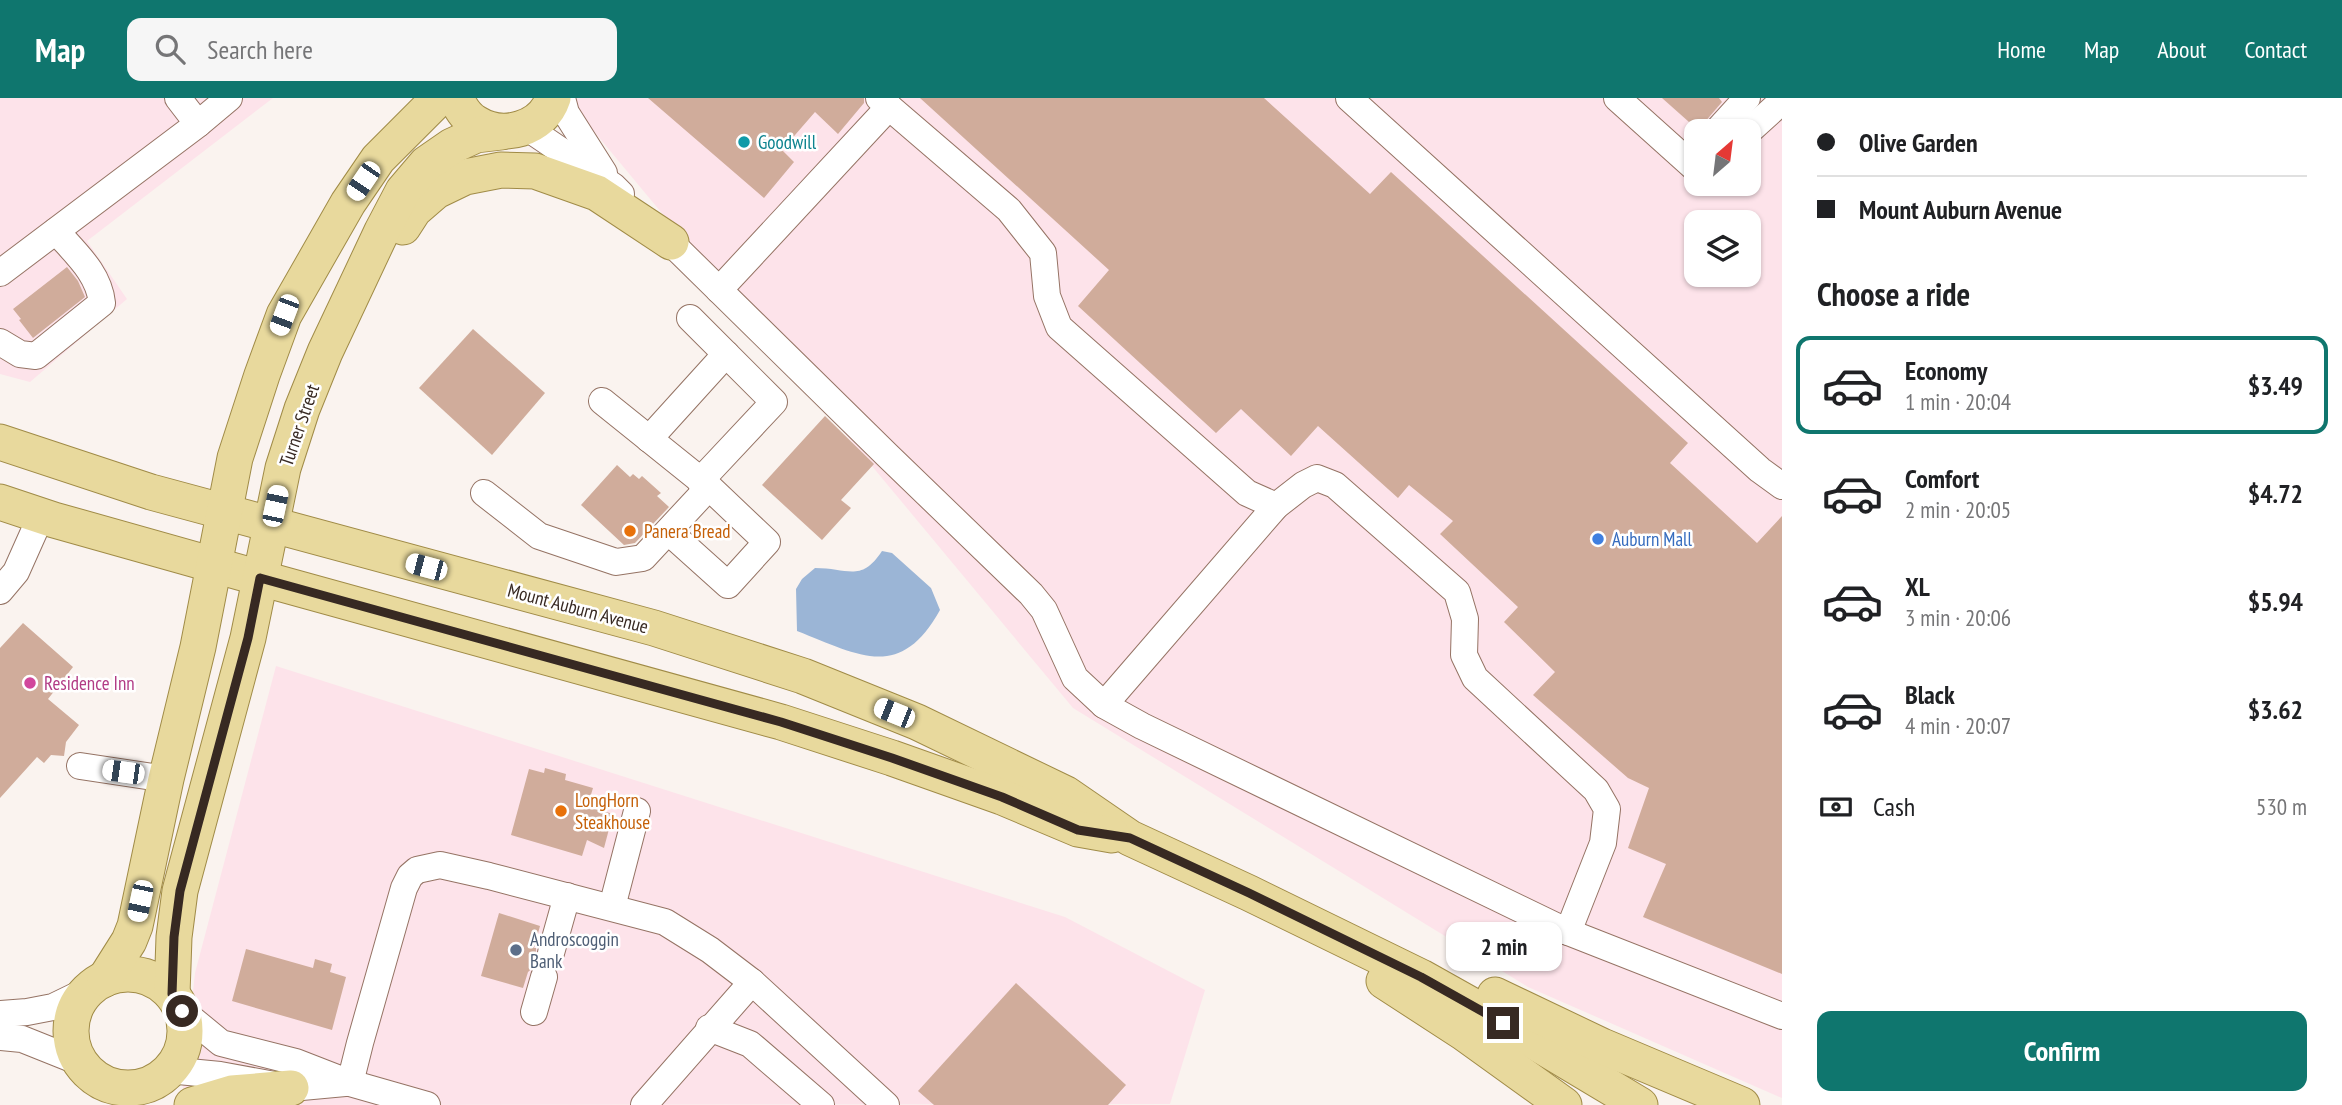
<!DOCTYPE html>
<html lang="en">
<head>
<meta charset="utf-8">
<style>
	:root { --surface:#fff; --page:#f6f6f6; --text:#202124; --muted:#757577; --line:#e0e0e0; --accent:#0f766e }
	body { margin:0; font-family:"PT Sans Narrow",sans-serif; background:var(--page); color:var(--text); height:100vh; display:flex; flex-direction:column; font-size:26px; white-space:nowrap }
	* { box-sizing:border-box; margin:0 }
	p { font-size:23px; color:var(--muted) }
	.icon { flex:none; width:38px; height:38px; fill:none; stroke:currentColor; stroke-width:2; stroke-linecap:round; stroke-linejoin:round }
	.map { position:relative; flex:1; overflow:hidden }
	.drawer { display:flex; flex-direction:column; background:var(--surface); width:560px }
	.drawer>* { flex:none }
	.banner { display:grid; align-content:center; height:154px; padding:0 35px; background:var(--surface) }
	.needle { width:46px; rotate:28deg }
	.controls { position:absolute; left:1684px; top:21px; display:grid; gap:14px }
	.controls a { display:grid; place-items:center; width:77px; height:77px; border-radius:14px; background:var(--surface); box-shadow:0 2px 5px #0004; font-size:35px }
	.end { position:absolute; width:32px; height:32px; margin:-16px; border:9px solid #372922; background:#fff; box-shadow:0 0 0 4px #fff }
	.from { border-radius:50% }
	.bubble { position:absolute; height:49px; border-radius:14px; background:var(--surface); box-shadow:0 2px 5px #0004; font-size:23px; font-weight:700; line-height:49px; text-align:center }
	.car { position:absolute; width:21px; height:42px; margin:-21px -10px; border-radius:9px; box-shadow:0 0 5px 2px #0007; background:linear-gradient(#fff 24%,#345 0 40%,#fff 0 76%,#345 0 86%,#fff 0) }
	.banner b { display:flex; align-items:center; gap:24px; height:66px; font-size:26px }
	.banner b+b { border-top:2px solid var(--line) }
	.banner i { width:18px; height:18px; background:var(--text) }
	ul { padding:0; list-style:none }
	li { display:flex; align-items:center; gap:21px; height:98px; margin:0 14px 10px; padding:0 21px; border:4px solid transparent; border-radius:14px }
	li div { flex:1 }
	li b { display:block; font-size:26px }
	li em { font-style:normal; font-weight:700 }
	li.selected { border-color:var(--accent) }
	li>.icon { width:63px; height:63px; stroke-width:1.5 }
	h2 { padding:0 35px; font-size:32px; line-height:84px }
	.pay { display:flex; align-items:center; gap:18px; height:77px; padding:0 35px; font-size:26px }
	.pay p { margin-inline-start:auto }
	.primary-button { display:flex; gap:14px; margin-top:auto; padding:14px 35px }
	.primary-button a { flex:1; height:80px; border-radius:14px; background:var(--accent); color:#fff; font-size:28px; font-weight:700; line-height:80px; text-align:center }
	header { display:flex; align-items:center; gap:42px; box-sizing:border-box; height:98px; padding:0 35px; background:var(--accent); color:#fff }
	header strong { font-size:33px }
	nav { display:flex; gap:38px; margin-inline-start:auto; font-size:24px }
	.search { width:490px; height:63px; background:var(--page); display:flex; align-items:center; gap:18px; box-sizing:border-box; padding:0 24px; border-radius:14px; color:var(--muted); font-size:26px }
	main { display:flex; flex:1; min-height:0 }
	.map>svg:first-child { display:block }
	.commercial { fill:#fde3ea; fill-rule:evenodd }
	.water { fill:#9bb5d6 }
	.building { fill:#d0ac9b }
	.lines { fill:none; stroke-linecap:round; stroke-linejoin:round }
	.minor-casing { stroke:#957364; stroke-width:28 }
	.major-casing { stroke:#a08b47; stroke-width:37 }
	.minor { stroke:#fff; stroke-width:26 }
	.major { stroke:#e8d99d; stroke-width:35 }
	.route { stroke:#372922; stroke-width:9 }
	.culture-dot { fill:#0f9aa8; stroke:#fff; stroke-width:2.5 }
	.food-dot { fill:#e8710a; stroke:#fff; stroke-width:2.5 }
	.shop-dot { fill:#3f7fe0; stroke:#fff; stroke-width:2.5 }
	.hotel-dot { fill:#d1479c; stroke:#fff; stroke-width:2.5 }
	.service-dot { fill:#5c6f8a; stroke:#fff; stroke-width:2.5 }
	.labels { text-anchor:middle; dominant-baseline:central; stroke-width:5; stroke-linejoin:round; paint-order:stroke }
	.culture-label { font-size:19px; fill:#0d838f; stroke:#fff; text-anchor:start }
	.street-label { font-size:19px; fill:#372922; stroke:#fff }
	.food-label { font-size:19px; fill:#c56008; stroke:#fff; text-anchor:start }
	.shop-label { font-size:19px; fill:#366cbe; stroke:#fff; text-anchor:start }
	.hotel-label { font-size:19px; fill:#b23c85; stroke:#fff; text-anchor:start }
	.service-label { font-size:19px; fill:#4e5e75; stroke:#fff; text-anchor:start }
</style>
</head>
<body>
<header>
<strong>Map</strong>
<div class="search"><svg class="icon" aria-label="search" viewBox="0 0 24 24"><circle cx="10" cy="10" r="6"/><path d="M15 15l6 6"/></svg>Search here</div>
<nav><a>Home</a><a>Map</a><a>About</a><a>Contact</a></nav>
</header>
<main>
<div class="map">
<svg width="1782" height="1007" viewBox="0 0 1782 1007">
	<rect width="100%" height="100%" fill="#faf3ef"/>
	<!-- commercial -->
	<g class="commercial">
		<path d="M0,0H273L87,143L127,201L30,284L0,276Z"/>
		<path d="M575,0H1782V1000L1528,889L1073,610L582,19ZM1696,33H1748V86H1696ZM1696,124H1748V177H1696Z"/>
		<path d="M276,568L1065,819L1205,892L1170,1006L181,1007L195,875Z"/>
	</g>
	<!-- water -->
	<path class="water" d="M882,453L892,455L931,490L940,512C900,584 859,557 797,533L796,491L802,481L815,470C848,470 861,485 882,453Z"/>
	<!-- building -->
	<g class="building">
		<path d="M648,0H864V5L838,36L815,14L782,52L794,64L764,100Z"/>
		<path d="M920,0H1264L1370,96L1391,74L1688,345L1670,365L1757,445L1782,418V876L1643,819L1666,766L1628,750L1649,690L1628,680L1533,597L1555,574L1504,524L1518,509L1440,436L1453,423L1409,387L1398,400L1318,328L1291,358L1241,311L1216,335L1078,208L1109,172Z"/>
		<path d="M1662,0H1719L1722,4L1698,32Z"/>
		<path d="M67,169L78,183L85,199L33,240L19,222L21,221L13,211Z"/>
		<path d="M473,231L545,295L492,357L419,290Z"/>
		<path d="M825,318L874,366L841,402L851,410L822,442L762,387Z"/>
		<path d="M617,367L630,379L633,376L639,381L642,378L661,395L657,398L669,409L635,445L624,447L581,407Z"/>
		<path d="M23,525L73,569L48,601L79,627L66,644L64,658L51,657L44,665L37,659L0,700V550Z"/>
		<path d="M545,670L566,676L565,682L593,690L589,703L598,705L597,711L613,716L604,750L587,742L582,758L511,737L529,671L544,675Z"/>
		<path d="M499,815L540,828L534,850H536V858L539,864L528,874L523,890L481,878Z"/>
		<path d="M246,851L313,870L315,861L332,866L330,874L346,879L332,932L232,903Z"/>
		<path d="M1016,885L1126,987L1108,1007H934L918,993Z"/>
	</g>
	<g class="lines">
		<defs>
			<g id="minor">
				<path d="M178,0L198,26"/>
				<path d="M562,0L566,15L604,75"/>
				<path d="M1349,0L1760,372L1782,388"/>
				<path d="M1617,0L1696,71"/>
				<path d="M889,9L1009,112L1043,155L1047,198L1059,229L1247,395L1276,408"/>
				<path d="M526,29L613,88L621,96"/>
				<path d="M1717,33L1747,0"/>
				<path d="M1748,34L1782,3"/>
				<path d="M659,133L887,357L1031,496L1044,512L1075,580L1104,607L1142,628L1568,834L1782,918"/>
				<path d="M0,175L198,26L229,0"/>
				<path d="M719,192L889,9L879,0"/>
				<path d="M690,220L774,304L700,383"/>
				<path d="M0,244L20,256L36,258L102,205C99,175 75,155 56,133"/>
				<path d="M602,303L709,389L767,444L728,487L669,434"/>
				<path d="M649,341L726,256"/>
				<path d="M484,395L539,438L616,464L643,460L709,389"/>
				<path d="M0,493L16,474L41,418"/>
				<path d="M1104,607L1276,408L1303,387L1317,380L1335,387L1457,494L1465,521L1464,557L1475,580L1596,692L1607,711L1603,745L1568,834"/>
				<path d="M80,668L166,681"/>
				<path d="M612,809L637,713"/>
				<path d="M551,855L567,798"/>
				<path d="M182,913L221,945L296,964L350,985L427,1007"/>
				<path d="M534,914L544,879"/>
				<path d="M0,916L27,914L53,909L88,892"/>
				<path d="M709,930L750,946L821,1007"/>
				<path d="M0,939L22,941L77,963"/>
				<path d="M168,972L220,977L291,990L345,985"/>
				<path d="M350,985L360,945L404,790L410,778L417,772L440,767L489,778L665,824L710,852L752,884L886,1007"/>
				<path d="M644,1007L752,884"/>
			</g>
			<g id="major">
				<path d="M456,0C460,9 467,20 476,25C503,42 543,31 553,0"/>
				<path d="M403,129L414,112L436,93L465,79L501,72L535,73L597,95L671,144"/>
				<path d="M0,344L151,394L654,530L803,578L917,624L1066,696L1130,740L1249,795L1421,879L1503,925L1640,1007"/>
				<path d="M0,404L54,422L260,480L781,624L892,660L1002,699L1078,731L1112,737"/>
				<circle cx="128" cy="933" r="57"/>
				<path d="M105,881L129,843L135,828L166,681L198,549L235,360L262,277L284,217L348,105L378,61L439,0"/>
				<path d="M1384,883L1464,935L1564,1007"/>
				<path d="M172,896L174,839L180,793L248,540L283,370L302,311L325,254L382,133L403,93L426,66L452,48L476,37L501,34"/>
				<path d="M1495,897L1602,948L1742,1007"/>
				<path d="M192,1007L232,995L291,990"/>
			</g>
		</defs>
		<!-- minor casing -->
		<use href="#minor" class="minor-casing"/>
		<!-- major casing -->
		<use href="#major" class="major-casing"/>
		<!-- minor -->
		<use href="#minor" class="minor"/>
		<!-- major -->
		<use href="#major" class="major"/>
	</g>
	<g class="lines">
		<!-- route -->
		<path class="route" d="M182,913L172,896L174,839L180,793L248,540L260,480L781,624L892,660L1002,699L1078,732L1130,740L1249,795L1421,879L1503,925"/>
	</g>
	<!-- markers -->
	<circle class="culture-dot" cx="744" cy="44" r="7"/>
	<g class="food-dot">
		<circle cx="630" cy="433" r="7"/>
		<circle cx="561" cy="713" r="7"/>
	</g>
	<circle class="shop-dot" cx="1598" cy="441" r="7"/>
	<circle class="hotel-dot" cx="30" cy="585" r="7"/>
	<circle class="service-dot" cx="516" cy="852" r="7"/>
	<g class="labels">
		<!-- culture labels -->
		<g class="culture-label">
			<text x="758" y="44">Goodwill</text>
		</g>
		<!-- street labels -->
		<g class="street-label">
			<text transform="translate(299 327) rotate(-71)">Turner Street</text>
			<text transform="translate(578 510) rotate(15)">Mount Auburn Avenue</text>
		</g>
		<!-- food labels -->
		<g class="food-label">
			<text x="644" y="433">Panera Bread</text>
			<text x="575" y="702">LongHorn<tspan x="575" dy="22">Steakhouse</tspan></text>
		</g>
		<!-- shop labels -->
		<g class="shop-label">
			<text x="1612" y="441">Auburn Mall</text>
		</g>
		<!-- hotel labels -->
		<g class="hotel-label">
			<text x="44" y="585">Residence Inn</text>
		</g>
		<!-- service labels -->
		<g class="service-label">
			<text x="530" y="841">Androscoggin<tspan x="530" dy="22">Bank</tspan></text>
		</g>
	</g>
</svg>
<div class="controls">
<a><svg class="needle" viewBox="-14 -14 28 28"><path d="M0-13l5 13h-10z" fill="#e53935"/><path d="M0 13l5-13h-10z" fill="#757577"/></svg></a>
<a><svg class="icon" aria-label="layers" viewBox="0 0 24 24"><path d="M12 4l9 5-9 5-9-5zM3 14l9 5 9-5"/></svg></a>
</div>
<i class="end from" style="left:182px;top:913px"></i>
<i class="end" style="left:1503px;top:925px"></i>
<div class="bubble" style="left:1446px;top:824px;width:116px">2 min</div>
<i class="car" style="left:363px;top:83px;rotate:214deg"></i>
<i class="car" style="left:284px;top:217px;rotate:201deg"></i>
<i class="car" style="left:275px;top:408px;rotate:12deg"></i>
<i class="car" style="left:426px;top:469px;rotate:285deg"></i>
<i class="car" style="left:894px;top:615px;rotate:292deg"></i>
<i class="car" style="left:123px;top:674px;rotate:278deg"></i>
<i class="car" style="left:140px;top:803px;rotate:192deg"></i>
</div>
<section class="drawer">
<div class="banner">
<b><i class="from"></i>Olive Garden</b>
<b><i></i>Mount Auburn Avenue</b>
</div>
<h2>Choose a ride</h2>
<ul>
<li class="selected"><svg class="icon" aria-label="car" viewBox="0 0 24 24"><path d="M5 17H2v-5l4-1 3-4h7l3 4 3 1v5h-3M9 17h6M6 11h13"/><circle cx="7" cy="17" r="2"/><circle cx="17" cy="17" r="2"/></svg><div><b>Economy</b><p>1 min · 20:04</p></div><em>$3.49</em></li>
<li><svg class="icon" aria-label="car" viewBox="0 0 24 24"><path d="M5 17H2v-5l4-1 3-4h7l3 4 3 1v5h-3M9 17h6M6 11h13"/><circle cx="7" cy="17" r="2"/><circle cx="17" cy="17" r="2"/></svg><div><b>Comfort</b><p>2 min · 20:05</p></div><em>$4.72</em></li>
<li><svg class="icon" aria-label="car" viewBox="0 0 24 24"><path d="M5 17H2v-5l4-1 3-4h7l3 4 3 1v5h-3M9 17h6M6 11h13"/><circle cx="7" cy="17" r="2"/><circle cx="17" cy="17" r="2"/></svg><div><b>XL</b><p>3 min · 20:06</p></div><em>$5.94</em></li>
<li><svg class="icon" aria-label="car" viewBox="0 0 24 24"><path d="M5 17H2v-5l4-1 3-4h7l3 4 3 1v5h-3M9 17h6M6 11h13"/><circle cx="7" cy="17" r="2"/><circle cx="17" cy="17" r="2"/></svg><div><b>Black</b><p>4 min · 20:07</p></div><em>$3.62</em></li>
</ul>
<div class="pay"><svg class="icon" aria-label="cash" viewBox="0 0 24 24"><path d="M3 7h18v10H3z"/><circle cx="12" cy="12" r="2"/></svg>Cash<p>530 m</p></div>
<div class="primary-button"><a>Confirm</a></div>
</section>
</main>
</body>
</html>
